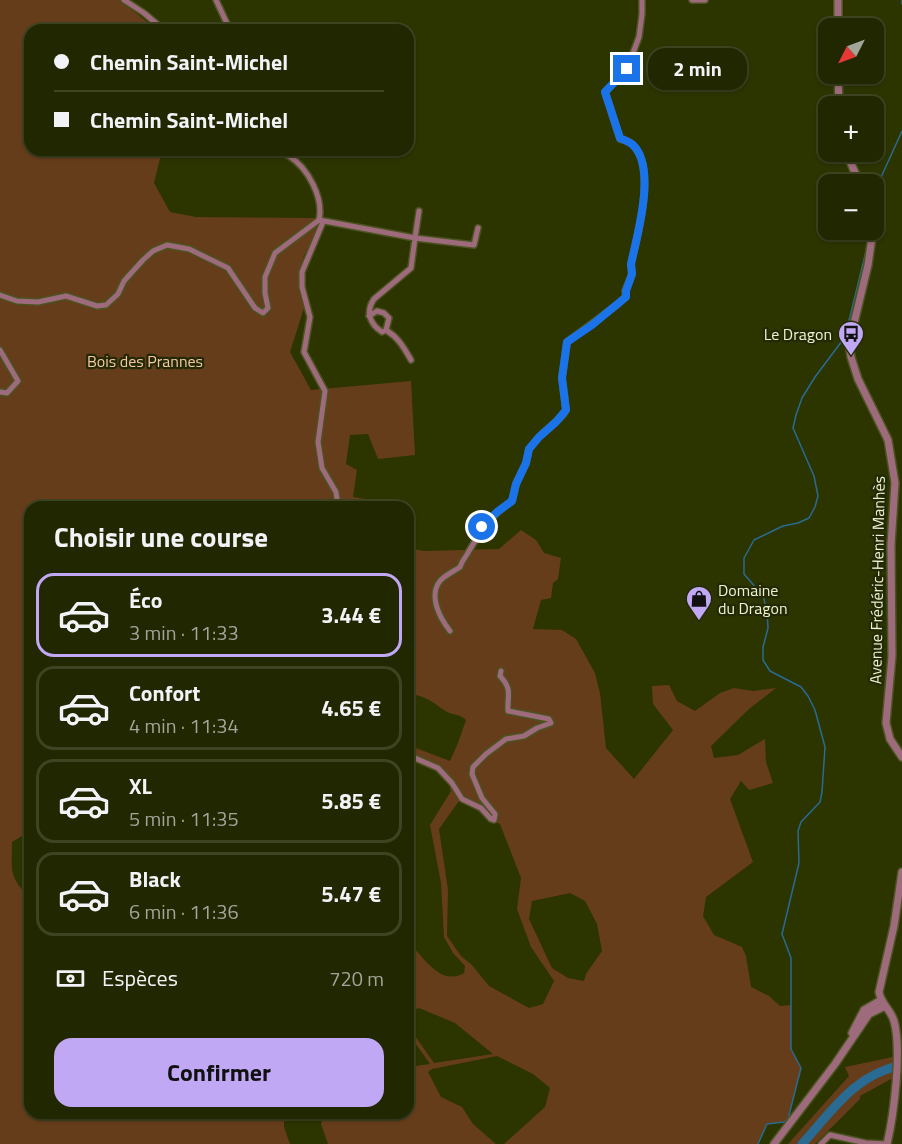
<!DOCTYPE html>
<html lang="fr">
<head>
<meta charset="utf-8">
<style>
	:root { --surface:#212700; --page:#2d330f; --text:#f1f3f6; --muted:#a2a599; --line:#3e4422; --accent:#c0a8f4 }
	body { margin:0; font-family:"Titillium Web",sans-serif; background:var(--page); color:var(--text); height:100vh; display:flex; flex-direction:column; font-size:22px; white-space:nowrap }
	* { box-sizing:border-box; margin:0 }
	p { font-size:20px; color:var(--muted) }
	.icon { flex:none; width:33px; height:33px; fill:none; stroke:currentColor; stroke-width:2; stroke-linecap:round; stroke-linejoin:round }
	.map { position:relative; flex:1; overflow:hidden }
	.sheet { position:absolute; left:24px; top:501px; width:390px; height:618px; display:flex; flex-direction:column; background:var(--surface); border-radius:18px; box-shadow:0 2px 4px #0004,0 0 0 2px var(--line) }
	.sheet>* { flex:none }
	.top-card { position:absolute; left:24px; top:24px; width:390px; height:132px; border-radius:18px; box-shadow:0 2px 4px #0004,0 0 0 2px var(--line); display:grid; align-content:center; height:132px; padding:0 30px; background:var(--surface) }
	.needle { width:39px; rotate:228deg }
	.controls { position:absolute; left:818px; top:18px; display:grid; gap:12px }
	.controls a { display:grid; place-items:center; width:66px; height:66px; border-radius:12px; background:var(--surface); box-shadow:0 2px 4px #0004,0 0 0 2px var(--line); font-size:30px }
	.end { position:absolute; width:27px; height:27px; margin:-14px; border:8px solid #1a73e8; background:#fff; box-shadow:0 0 0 3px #fff }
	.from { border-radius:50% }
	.bubble { position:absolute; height:42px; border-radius:18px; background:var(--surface); box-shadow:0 2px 4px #0004,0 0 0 2px var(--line); font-size:20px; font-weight:700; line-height:42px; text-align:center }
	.top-card b { display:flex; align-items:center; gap:21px; height:57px; font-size:22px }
	.top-card b+b { border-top:2px solid var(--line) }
	.top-card i { width:15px; height:15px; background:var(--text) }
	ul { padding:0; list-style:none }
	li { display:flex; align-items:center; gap:18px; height:84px; margin:0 12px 9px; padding:0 18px; border:3px solid var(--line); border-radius:18px }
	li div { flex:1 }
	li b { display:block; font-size:22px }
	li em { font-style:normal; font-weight:700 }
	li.on { border-color:var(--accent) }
	li>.icon { width:54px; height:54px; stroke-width:1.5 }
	h2 { padding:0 30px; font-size:27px; line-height:72px }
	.pay { display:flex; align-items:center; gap:15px; height:66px; padding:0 30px; font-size:22px }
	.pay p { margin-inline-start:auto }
	.button { display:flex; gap:12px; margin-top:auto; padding:12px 30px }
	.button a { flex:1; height:69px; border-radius:18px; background:var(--accent); color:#111; font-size:24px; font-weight:700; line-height:69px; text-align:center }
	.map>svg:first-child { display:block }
	.green { fill:#653d1b; fill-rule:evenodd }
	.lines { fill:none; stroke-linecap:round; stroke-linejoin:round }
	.stream { stroke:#296b92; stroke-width:1.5 }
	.river { stroke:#296b92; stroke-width:9 }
	.minor-casing { stroke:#4b5321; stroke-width:8 }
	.tertiary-casing { stroke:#4b5321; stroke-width:10 }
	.minor { stroke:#9d6b7b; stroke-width:5 }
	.tertiary { stroke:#9d6b7b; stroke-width:7 }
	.route { stroke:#1a73e8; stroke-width:8 }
	.labels { text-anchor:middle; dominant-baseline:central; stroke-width:4.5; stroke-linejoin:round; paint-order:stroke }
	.poi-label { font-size:16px; fill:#ebf3d1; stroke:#232905; text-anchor:end }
	.park-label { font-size:16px; fill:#f8c8a5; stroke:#232905 }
	.street-label { font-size:16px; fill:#ebf3d1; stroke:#232905 }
</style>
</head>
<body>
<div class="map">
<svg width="902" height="1144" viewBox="0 0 902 1144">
	<rect width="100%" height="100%" fill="#2c3400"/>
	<!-- green -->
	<g class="green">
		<path d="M0,0H120L157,30H30V150H162L154,183L170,212L196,217L314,218L318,228L303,258L304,308L290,352L311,390L411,381L415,455L378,459L368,434L350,435L346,464L357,470L353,497L366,499L370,507H30V831L12,842C12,872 8,875 30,898V1113H284V1127L290,1144H0Z"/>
		<path d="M521,530L536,540L544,553L561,558L558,579L553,583L551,598L541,600L533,629L562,630L576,639L595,673L600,693L606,748L634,779L673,730L653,704L652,686L669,685L677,701L695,711L720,693L734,688L753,691L776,688L749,709L711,746L714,758L738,755L765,739L766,762L773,783L749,790L741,781L730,799L753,862L706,897L703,916L714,935L742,947L746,956L751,987L769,996L780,1006L791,1005V1049L801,1068L788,1119L784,1122L767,1124L758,1144H504L545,1107L550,1088L533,1074L497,1056L432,1069L428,1072L441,1097L462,1107L473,1124L496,1144H328L321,1124L324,1113H408V1067L430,1064L408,1033V1026L434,1063L493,1054L455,1023L419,1008L408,1012V941C423,957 441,987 464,973L465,966L453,953L444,937L441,883L430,825L451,791C448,773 425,762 408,758V745L450,761L458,743L466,720C460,714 454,715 447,712C436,705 429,698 416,695L408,700V548L424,551L499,549ZM459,801C474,807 485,817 500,824L521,878L517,909L531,947L554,981L543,1004L529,1008L489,986L472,965L461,956L447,936L448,890L439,829ZM570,893L585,901L597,924L602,951L586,974L584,981L568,978L552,968L529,919L532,901Z"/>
		<path d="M902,1055V1073L860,1096V1099L815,1144H788L849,1076L845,1067Z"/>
	</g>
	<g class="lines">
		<!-- stream -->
		<g class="stream">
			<path d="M902,0V4"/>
			<path d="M873,195L902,131"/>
			<path d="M758,1144L767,1124L784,1122L788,1119L801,1068L791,1049V958L782,934L799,863L798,831L801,822L820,802L822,792L825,747L815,710L808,696L801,687L770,671L763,660V647L768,628L767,610L763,596L744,574V558L754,540L783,526L798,523L809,518L815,507L818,496L814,476L793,428L796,415L802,398L815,377L845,337L867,247V230"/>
		</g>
		<!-- river -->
		<path class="river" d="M802,1144C833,1110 854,1075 902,1065"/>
		<defs>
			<g id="minor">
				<path d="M124,0L144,13L164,30"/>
				<path d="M216,0L230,30"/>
				<path d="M692,0H705"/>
				<path d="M270,150C276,152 283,153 289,156C308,168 324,198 319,220L323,222L302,272V287L310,317L304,352L325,391L318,442L322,468L336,492L338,507"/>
				<path d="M419,211L415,238L474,245L478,228"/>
				<path d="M0,295L17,301L38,302L66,296L97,306L106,305L118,294L124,281L143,260L153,251L167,245L189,249L228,268L255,308L263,313L268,308L265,293V277L275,253L319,220L415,238L411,268L374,299C365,312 370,324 382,332L386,330L389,318L384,313L377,311L369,316"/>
				<path d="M386,330C399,338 404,348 411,360"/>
				<path d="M0,350L18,381L7,393L0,392"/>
				<path d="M450,631C440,618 428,596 440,581C445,575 453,572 460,567C462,560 466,557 469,551C482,529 491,515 512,501L516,484L526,463L529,449L539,437L563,415L566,410L562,378L567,342L618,304L626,296L625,291L632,274L631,264C637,236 657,169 633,145C630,142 624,140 620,139L605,92L627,69L639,37L642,14V0"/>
				<path d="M408,755L438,768L452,783L462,799L481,808L491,819L494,820L495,814L482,798L472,774L473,767L486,754L506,739L524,736L537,728L551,723L549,719L508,711C507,695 513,690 500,676L501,671"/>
				<path d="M821,1144L830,1135L866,1143L887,1144"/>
			</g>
			<g id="tertiary">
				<path d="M838,0V28"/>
				<path d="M838,74L839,106"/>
				<path d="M846,152L860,184"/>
				<path d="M873,230L868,265L849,344L851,357L858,379L888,440L895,483L891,545L892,656L886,723L890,739L902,757"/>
				<path d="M852,1033L864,1010L881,1000"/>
				<path d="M774,1144L835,1064L869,1014L885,1006"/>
				<path d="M887,1144C894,1114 902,1050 894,1021C891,1010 881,1004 879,992L894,926L902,872"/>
			</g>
		</defs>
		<!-- minor casing -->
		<use href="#minor" class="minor-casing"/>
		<!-- tertiary casing -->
		<use href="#tertiary" class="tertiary-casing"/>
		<!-- minor -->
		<use href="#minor" class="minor"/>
		<!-- tertiary -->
		<use href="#tertiary" class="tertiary"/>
	</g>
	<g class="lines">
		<!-- route -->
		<path class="route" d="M482,527L497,512L512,501L516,484L526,463L529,449L539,437L556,422L566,410L562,378L567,342L592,325L626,297V291L632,274L631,264C637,236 657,168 633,145C630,142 624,140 620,138L605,92L627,69"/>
	</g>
	<!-- icons -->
	<defs>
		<symbol id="bus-pin" viewBox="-11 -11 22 30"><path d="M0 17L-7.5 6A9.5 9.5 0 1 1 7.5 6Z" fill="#c0a8f4" stroke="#232905"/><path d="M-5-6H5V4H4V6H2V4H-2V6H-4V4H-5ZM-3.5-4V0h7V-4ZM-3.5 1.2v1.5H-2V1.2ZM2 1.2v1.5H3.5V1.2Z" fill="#111"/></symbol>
		<symbol id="shop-pin" viewBox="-11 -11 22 30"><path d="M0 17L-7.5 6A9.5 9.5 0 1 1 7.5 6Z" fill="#c0a8f4" stroke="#232905"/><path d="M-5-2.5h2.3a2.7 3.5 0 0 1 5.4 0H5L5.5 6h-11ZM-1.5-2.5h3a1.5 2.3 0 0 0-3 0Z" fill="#111"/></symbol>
	</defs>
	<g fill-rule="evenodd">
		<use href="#bus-pin" x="836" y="319" width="30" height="40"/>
		<use href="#shop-pin" x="684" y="584" width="30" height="40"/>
	</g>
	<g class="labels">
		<!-- poi labels -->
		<g class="poi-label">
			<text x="832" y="334">Le Dragon</text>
			<text x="718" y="590" text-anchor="start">Domaine<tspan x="718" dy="18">du Dragon</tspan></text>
		</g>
		<!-- park labels -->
		<g class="park-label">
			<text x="145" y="361">Bois des Prannes</text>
		</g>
		<!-- street labels -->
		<g class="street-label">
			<text transform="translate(877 580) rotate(-89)">Avenue Frédéric-Henri Manhès</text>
		</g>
	</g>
</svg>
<div class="controls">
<a><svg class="needle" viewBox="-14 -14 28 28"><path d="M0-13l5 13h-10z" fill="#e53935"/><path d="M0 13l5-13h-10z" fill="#a2a599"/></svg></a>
<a>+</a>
<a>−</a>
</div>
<i class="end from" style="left:482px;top:527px"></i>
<i class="end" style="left:627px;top:69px"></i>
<div class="bubble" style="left:648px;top:48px;width:99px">2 min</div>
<div class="top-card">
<b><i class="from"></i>Chemin Saint-Michel</b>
<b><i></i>Chemin Saint-Michel</b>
</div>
<section class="sheet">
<h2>Choisir une course</h2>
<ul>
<li class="on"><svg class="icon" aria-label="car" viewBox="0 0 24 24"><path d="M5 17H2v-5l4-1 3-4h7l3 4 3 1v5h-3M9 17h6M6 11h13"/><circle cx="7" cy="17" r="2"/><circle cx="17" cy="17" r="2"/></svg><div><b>Éco</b><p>3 min · 11:33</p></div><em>3.44 €</em></li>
<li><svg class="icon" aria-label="car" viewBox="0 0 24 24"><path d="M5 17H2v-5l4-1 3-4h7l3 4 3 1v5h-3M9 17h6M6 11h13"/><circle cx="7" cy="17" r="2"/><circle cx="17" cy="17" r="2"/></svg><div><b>Confort</b><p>4 min · 11:34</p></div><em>4.65 €</em></li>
<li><svg class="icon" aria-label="car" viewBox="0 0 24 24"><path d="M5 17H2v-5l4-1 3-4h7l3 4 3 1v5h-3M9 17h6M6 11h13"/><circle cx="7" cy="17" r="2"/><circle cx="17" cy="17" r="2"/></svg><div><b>XL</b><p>5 min · 11:35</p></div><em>5.85 €</em></li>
<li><svg class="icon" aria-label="car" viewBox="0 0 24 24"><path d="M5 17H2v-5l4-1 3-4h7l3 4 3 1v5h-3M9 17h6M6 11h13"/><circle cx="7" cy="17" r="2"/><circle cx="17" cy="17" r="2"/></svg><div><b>Black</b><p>6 min · 11:36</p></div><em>5.47 €</em></li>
</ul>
<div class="pay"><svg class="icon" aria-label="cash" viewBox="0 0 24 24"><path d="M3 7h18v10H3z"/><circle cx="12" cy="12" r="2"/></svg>Espèces<p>720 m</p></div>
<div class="button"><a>Confirmer</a></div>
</section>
</div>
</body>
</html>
